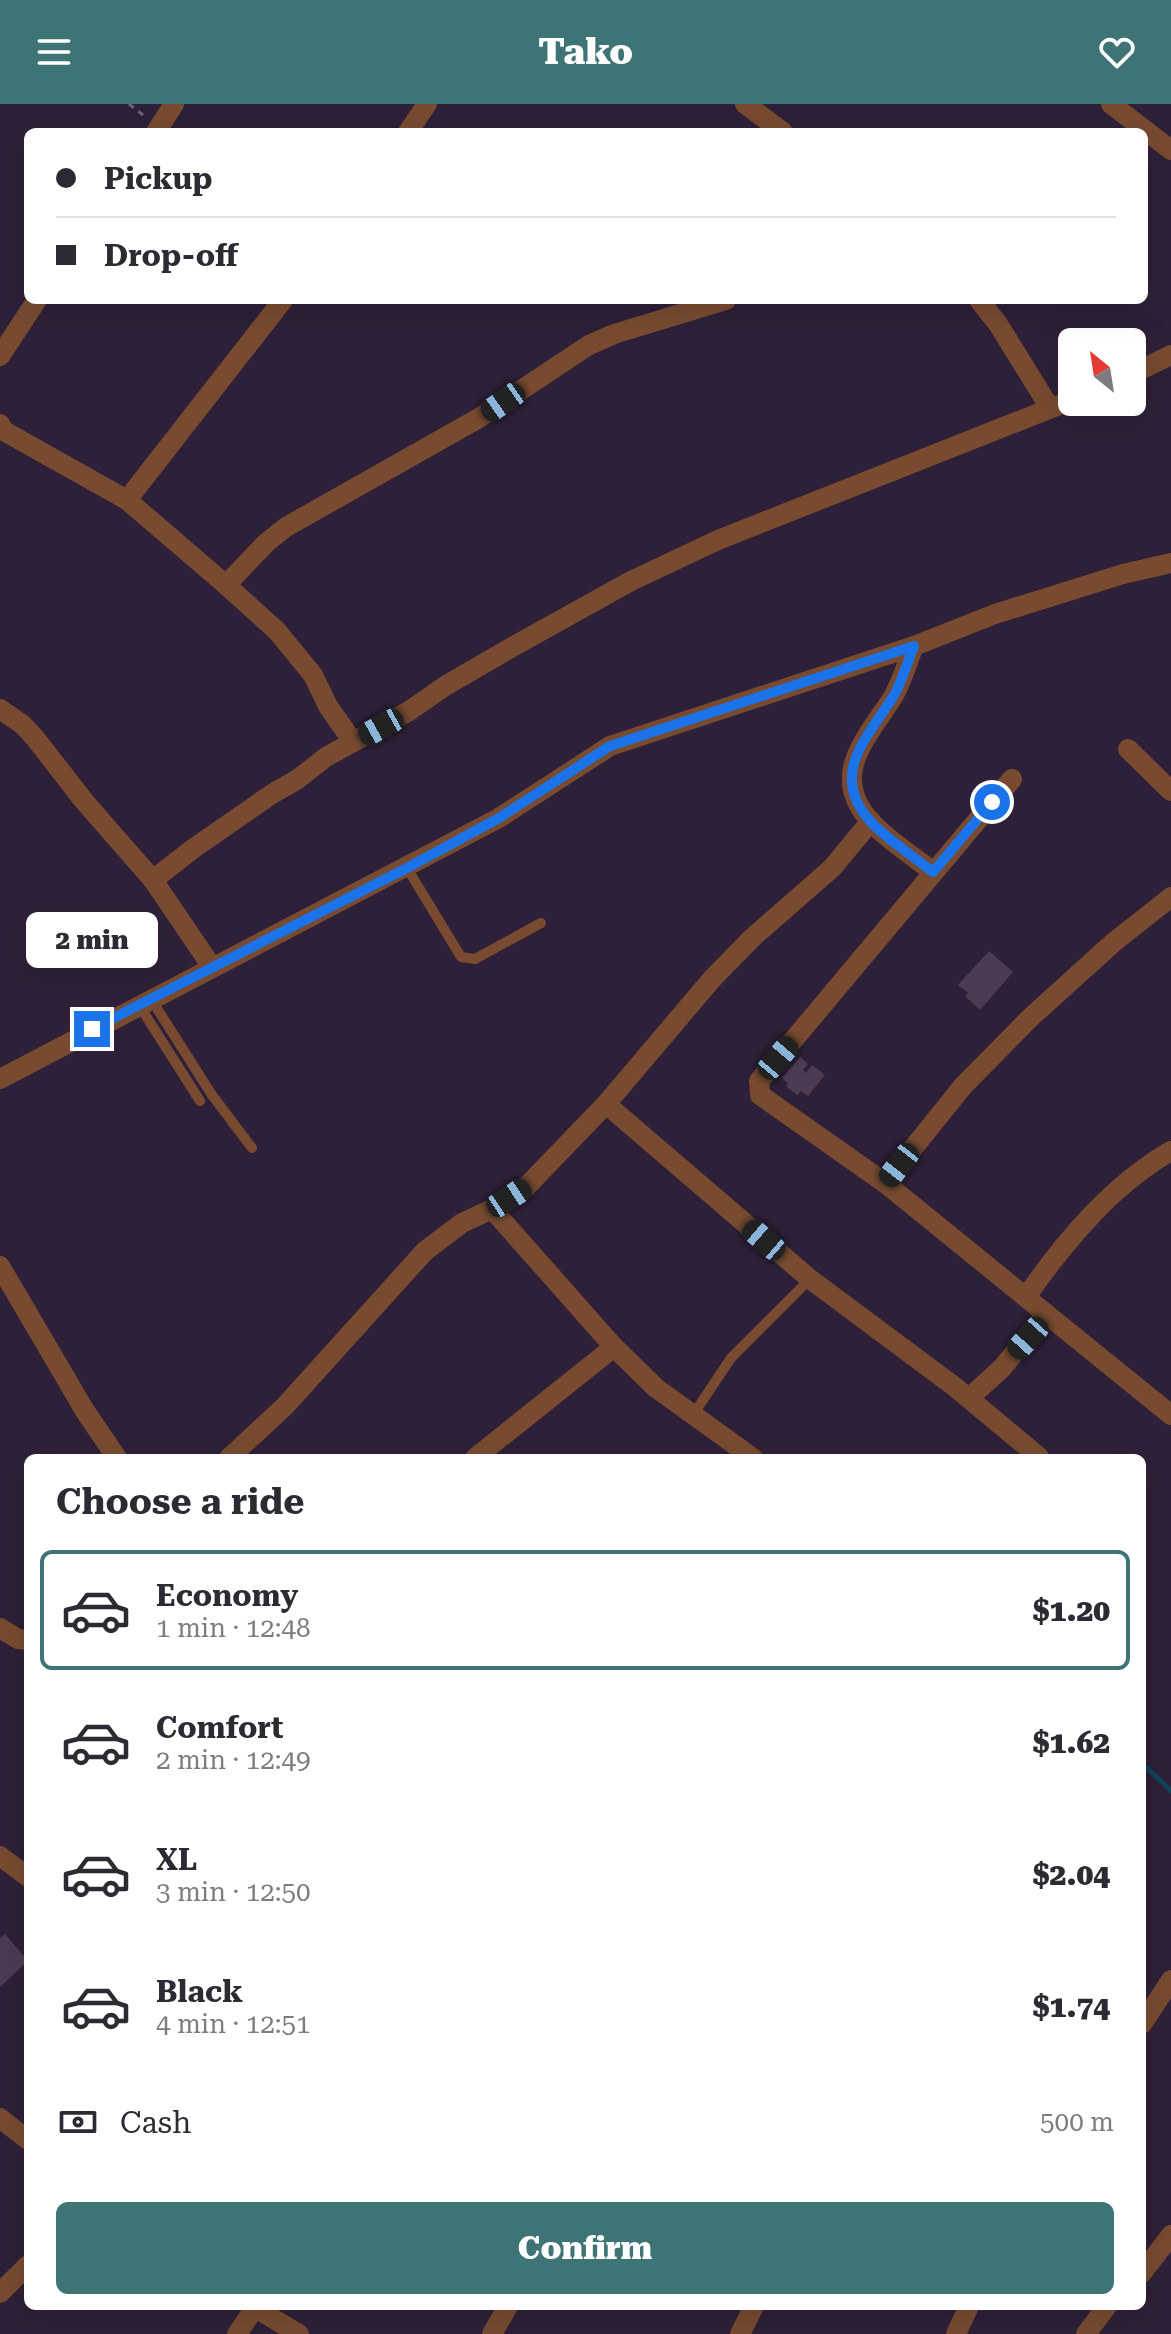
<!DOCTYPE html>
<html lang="en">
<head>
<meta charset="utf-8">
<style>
	:root { --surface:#fff; --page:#f2f2f3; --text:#2b2b33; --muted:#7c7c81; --line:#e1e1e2; --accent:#3e7475 }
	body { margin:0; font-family:"Roboto Serif",serif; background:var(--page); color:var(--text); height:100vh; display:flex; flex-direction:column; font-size:30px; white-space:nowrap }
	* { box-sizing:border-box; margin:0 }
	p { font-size:26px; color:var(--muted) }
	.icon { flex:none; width:44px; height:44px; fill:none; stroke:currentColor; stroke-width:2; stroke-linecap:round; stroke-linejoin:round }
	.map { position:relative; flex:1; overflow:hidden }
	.sheet { position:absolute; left:24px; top:1350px; width:1122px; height:856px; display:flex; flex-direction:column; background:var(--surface); border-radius:12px; box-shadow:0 8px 32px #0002 }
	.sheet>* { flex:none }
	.top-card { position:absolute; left:24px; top:24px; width:1124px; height:176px; border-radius:12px; box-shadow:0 8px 32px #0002; display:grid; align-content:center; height:176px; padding:0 32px; background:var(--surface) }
	.needle { width:52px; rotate:330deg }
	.controls { position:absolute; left:1058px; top:224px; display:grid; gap:16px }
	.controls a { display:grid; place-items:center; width:88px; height:88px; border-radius:12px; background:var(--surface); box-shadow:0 8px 32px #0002; font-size:40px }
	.end { position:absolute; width:36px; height:36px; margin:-18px; border:10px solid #1a73e8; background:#fff; box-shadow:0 0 0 4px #fff }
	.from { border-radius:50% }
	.bubble { position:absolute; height:56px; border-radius:12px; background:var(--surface); box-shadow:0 8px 32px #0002; font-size:26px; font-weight:800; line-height:56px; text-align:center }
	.car { position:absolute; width:24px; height:48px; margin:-24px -12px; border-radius:10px; box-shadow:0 0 6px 2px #0007; background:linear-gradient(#222 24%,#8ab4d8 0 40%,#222 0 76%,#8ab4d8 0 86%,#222 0) }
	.top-card b { display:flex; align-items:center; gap:28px; height:76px; font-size:30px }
	.top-card b+b { border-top:2px solid var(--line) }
	.top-card i { width:20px; height:20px; background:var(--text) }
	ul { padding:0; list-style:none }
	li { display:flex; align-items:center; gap:24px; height:120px; margin:0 16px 12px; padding:0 16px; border:4px solid transparent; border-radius:12px }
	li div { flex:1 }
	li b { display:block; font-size:30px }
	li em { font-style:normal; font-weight:800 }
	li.on { border-color:var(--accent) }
	li>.icon { width:72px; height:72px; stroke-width:1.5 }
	h2 { padding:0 32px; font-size:36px; line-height:96px }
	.pay { display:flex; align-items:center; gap:20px; height:88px; padding:0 32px; font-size:30px }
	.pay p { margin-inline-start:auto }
	.cta { display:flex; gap:16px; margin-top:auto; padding:16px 32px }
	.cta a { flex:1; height:92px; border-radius:12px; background:var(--accent); color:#fff; font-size:32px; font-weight:800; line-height:92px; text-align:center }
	header { display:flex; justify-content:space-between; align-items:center; height:104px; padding:0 32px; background:var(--accent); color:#fff; font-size:36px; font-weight:800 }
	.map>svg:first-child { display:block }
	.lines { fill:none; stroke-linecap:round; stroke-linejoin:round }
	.stream { stroke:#114357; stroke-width:5 }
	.building { fill:#4d3b53 }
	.path { stroke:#6e6277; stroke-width:3; stroke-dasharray:6 6; stroke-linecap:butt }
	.lane { stroke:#784b30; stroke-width:10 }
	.street { stroke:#784b30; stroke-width:20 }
	.route { stroke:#1a73e8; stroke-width:10 }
</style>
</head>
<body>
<header><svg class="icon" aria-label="menu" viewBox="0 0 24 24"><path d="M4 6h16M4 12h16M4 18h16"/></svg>Tako<svg class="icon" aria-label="heart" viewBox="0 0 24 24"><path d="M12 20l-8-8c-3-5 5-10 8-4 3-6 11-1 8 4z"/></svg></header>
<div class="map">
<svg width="1171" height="2230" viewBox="0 0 1171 2230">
	<rect width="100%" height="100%" fill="#2e2038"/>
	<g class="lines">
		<!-- stream -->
		<path class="stream" d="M1142,1659L1171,1687"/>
	</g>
	<!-- building -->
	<g class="building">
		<path d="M989,847L1013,868L980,906L965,892L968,889L958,881Z"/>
		<path d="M800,953L808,960L803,966L806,969L812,961L825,971L808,992L801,987L797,991L786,982L788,979L782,974Z"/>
		<path d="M5,1830L28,1857L0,1883V1834Z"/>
	</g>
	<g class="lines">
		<!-- path -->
		<path class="path" d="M129,0L143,11"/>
		<!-- lane -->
		<g class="lane">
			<path d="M407,764L461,853L475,855L541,819"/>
			<path d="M151,895L212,991L252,1044"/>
			<path d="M139,901L200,997"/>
			<path d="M693,1311L731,1254L810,1175"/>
		</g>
		<!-- street -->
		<g class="street">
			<path d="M745,0L783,28"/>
			<path d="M1111,0L1171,46"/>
			<path d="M156,28L174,0"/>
			<path d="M408,28L427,0"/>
			<path d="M979,196L998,220L1050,304"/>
			<path d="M0,252L37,196"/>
			<path d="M1132,270L1171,251"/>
			<path d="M0,320L4,327L127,396L226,481L277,527L313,571L328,602L353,638"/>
			<path d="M127,396L283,196"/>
			<path d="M226,481L266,439L286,423L479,314L589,241L614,230L726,196"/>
			<path d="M914,542C907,559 902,578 893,593C867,634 828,671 871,718C888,736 913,752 933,768"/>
			<path d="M0,605L23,621L35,634L84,697L153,776L212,863"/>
			<path d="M1128,645L1171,687"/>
			<path d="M1012,675L759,977L760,991L885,1079L1171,1311"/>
			<path d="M153,776L194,744L272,690L298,675L326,653L409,607L445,582L514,542L631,477L718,436L1072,296"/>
			<path d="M0,975L499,714L610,642L914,542L995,510L1123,470L1171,459"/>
			<path d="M606,1000L810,1175L955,1283L1039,1353"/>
			<path d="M885,1079L963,982L1030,914L1114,838L1171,793"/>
			<path d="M492,1105L614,1243L656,1284L753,1354"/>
			<path d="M0,1162L85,1307L117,1354"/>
			<path d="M1026,1193C1065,1137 1112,1081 1171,1047"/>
			<path d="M969,1294L1002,1264L1046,1210"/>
			<path d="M229,1354L285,1302L425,1147L462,1119L492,1105L526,1083L606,1000L712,875L752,834L832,764L871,717"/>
			<path d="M475,1354L614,1243"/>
			<path d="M0,1524L18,1535L28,1536"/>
			<path d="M0,1752L28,1773"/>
			<path d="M1142,1920L1171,1876"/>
			<path d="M0,2014L28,2036"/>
			<path d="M1142,2169L1171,2131"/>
			<path d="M0,2189L28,2161"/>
			<path d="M252,2202L299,2230"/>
			<path d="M237,2230L256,2202"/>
			<path d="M492,2230L508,2202"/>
			<path d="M740,2230L754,2202"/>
			<path d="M956,2230L969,2202"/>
			<path d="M1086,2230L1107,2202"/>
		</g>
	</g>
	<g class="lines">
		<!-- route -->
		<path class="route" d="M92,925L407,764L499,714L610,642L914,542C907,559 902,578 893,593C867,634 828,671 871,718C888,736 913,752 933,768L992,698"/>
	</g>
</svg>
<div class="controls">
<a><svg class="needle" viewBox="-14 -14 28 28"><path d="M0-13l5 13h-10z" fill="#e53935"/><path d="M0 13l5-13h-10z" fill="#7c7c81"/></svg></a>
</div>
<i class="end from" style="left:992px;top:698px"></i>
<i class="end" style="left:92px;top:925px"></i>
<div class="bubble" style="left:26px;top:808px;width:132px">2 min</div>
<i class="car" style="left:503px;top:298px;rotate:235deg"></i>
<i class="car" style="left:381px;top:623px;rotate:241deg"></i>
<i class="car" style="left:778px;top:954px;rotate:40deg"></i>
<i class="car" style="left:899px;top:1061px;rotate:218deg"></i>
<i class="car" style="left:509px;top:1094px;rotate:57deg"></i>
<i class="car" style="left:764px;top:1136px;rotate:311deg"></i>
<i class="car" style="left:1028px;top:1234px;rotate:222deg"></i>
<div class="top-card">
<b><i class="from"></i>Pickup</b>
<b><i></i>Drop-off</b>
</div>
<section class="sheet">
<h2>Choose a ride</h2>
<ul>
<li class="on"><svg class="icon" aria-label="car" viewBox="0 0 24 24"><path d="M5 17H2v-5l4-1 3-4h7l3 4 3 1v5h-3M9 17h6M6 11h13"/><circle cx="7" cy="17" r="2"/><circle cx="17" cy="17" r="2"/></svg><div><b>Economy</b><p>1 min · 12:48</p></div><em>$1.20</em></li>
<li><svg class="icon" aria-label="car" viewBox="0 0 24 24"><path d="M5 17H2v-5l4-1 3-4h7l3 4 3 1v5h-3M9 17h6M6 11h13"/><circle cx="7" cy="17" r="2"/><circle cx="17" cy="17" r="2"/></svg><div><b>Comfort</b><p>2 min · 12:49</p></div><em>$1.62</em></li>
<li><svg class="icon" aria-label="car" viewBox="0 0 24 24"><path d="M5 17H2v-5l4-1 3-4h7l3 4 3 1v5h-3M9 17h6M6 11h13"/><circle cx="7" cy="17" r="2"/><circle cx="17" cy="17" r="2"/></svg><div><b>XL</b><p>3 min · 12:50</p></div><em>$2.04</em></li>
<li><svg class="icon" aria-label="car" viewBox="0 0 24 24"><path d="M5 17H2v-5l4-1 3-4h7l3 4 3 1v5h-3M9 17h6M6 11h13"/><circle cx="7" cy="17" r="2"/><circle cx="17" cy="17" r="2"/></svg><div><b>Black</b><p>4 min · 12:51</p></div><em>$1.74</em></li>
</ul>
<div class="pay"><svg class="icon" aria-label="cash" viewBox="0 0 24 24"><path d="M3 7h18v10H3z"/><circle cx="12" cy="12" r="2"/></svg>Cash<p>500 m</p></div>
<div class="cta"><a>Confirm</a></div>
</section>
</div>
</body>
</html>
